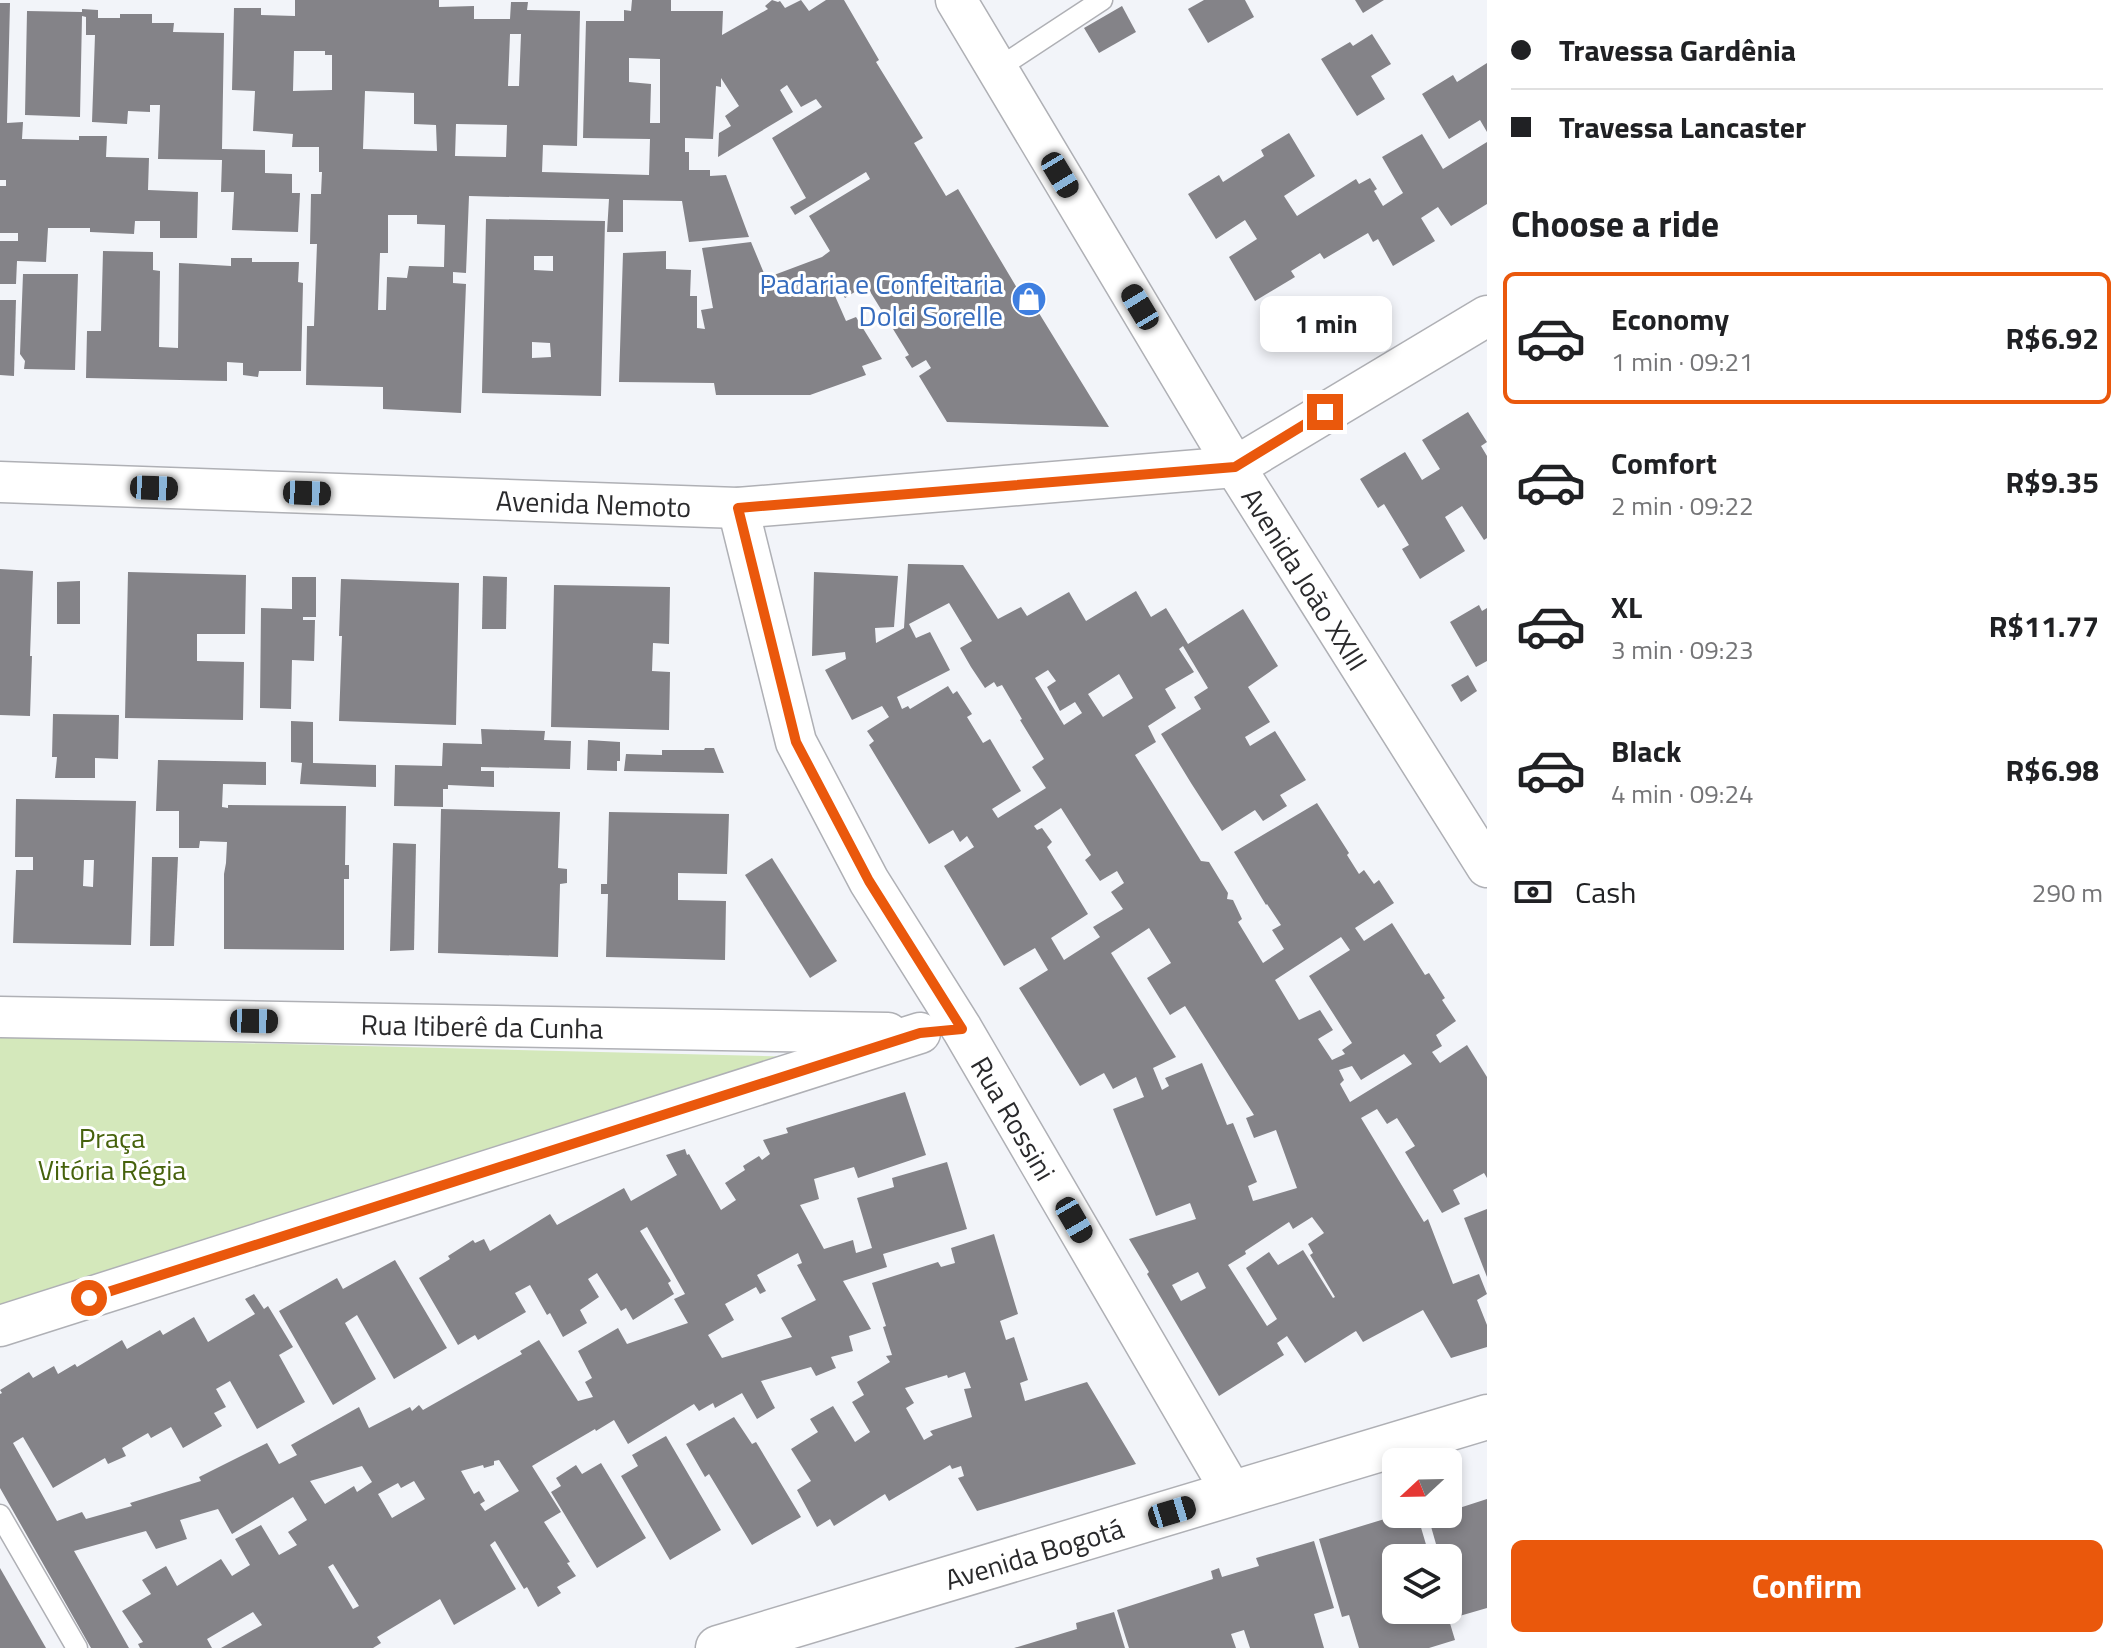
<!DOCTYPE html>
<html lang="en">
<head>
<meta charset="utf-8">
<style>
	:root { --surface:#fff; --page:#f6f6f6; --text:#202124; --muted:#757577; --line:#e0e0e0; --accent:#ea580c }
	body { margin:0; font-family:"Titillium Web",sans-serif; background:var(--page); color:var(--text); height:100vh; display:flex; flex-direction:column; font-size:30px; white-space:nowrap }
	* { box-sizing:border-box; margin:0 }
	p { font-size:26px; color:var(--muted) }
	.icon { flex:none; width:44px; height:44px; fill:none; stroke:currentColor; stroke-width:2; stroke-linecap:round; stroke-linejoin:round }
	.map { position:relative; flex:1; overflow:hidden }
	.drawer { display:flex; flex-direction:column; background:var(--surface); width:640px }
	.drawer>* { flex:none }
	.hud { display:grid; align-content:center; height:176px; padding:0 24px; background:var(--surface) }
	.needle { width:52px; rotate:248deg }
	.buttons { position:absolute; left:1382px; top:1448px; display:grid; gap:16px }
	.buttons a { display:grid; place-items:center; width:80px; height:80px; border-radius:12px; background:var(--surface); box-shadow:0 4px 12px #0003; font-size:40px }
	.end { position:absolute; width:36px; height:36px; margin:-18px; border:10px solid #ea580c; background:#fff; box-shadow:0 0 0 4px #fff }
	.from { border-radius:50% }
	.bubble { position:absolute; height:56px; border-radius:12px; background:var(--surface); box-shadow:0 4px 12px #0003; font-size:26px; font-weight:700; line-height:56px; text-align:center }
	.car { position:absolute; width:24px; height:48px; margin:-24px -12px; border-radius:10px; box-shadow:0 0 6px 2px #0007; background:linear-gradient(#222 24%,#8ab4d8 0 40%,#222 0 76%,#8ab4d8 0 86%,#222 0) }
	.hud b { display:flex; align-items:center; gap:28px; height:76px; font-size:30px }
	.hud b+b { border-top:2px solid var(--line) }
	.hud i { width:20px; height:20px; background:var(--text) }
	ul { padding:0; list-style:none }
	li { display:flex; align-items:center; gap:24px; height:132px; margin:0 16px 12px; padding:0 8px; border:4px solid transparent; border-radius:12px }
	li div { flex:1 }
	li b { display:block; font-size:30px }
	li em { font-style:normal; font-weight:700 }
	li.selected { border-color:var(--accent) }
	li>.icon { width:72px; height:72px; stroke-width:1.5 }
	h2 { padding:0 24px; font-size:36px; line-height:96px }
	.pay { display:flex; align-items:center; gap:20px; height:88px; padding:0 24px; font-size:30px }
	.pay p { margin-inline-start:auto }
	.button { display:flex; gap:16px; margin-top:auto; padding:16px 24px }
	.button a { flex:1; height:92px; border-radius:12px; background:var(--accent); color:#fff; font-size:32px; font-weight:700; line-height:92px; text-align:center }
	main { display:flex; flex:1; min-height:0 }
	.map>svg:first-child { display:block }
	.green { fill:#d4e8bb }
	.building { fill:#848388; fill-rule:evenodd }
	.lines { fill:none; stroke-linecap:round; stroke-linejoin:round }
	.service-casing { stroke:#afb0b5; stroke-width:23 }
	.minor-casing { stroke:#afb0b5; stroke-width:43 }
	.tertiary-casing { stroke:#afb0b5; stroke-width:47 }
	.service { stroke:#fff; stroke-width:20 }
	.minor { stroke:#fff; stroke-width:40 }
	.tertiary { stroke:#fff; stroke-width:44 }
	.route { stroke:#ea580c; stroke-width:10 }
	.labels { text-anchor:middle; dominant-baseline:central; stroke-width:6; stroke-linejoin:round; paint-order:stroke }
	.shop-label { font-size:28px; fill:#366cbe; stroke:#fff; text-anchor:end }
	.street-label { font-size:28px; fill:#2a2a2c; stroke:#fff }
	.park-label { font-size:28px; fill:#46620c; stroke:#fff }
</style>
</head>
<body>
<main>
<div class="map">
<svg width="1487" height="1648" viewBox="0 0 1487 1648">
	<rect width="100%" height="100%" fill="#f2f4f9"/>
	<!-- green -->
	<path class="green" d="M0,1037L801,1057L0,1305Z"/>
	<!-- building -->
	<g class="building">
		<path d="M295,0H439V7L474,6V19H510L511,2H528L527,10L580,11L577,146L543,145L542,172L649,175L650,139L583,138L586,21H624V10L631,11L632,0H671V11H723L722,35L768,9L765,6L772,0L778,2L780,1L785,8L801,0L809,11L826,0H844L879,60L876,62L923,138L914,143L946,196L958,189L1017,288L1015,289L1027,309L1034,305L1109,427L947,422L919,376L931,368L926,360L912,368L905,357L909,355L866,285L845,298L841,292L835,296L846,321L856,317L882,359L862,366L866,375L810,395H716L714,383L619,382L623,253L666,251V269L691,270L690,296H697V328L705,329L701,310L713,308L702,248L751,242L766,278L822,257L830,251L809,216L870,179L866,172L795,215L790,207L806,198L772,138L822,107L816,99L801,107L787,85L780,90L793,112L718,157L719,133L731,126L725,116L739,106L721,78V87L716,86L713,139L685,138V152H689V170H710V176L726,175L749,237L689,242L682,201L623,200V232H607L609,199L469,196L466,273L453,272V283L466,284L461,413L383,409V387L306,385L307,326H314L317,244H310L311,194H321L322,172H319V147H292L293,134L253,131L255,91L232,90L234,8H261V15L295,16ZM510,34H521L519,86H508ZM294,51H325V55H332V90L293,91ZM629,58L660,59V123H650L651,84L629,82ZM365,91L414,93V124L436,125L437,151L363,149ZM456,124L507,125L506,157L455,156ZM388,215H417V224L445,225L444,267L409,266L407,278L387,277L386,310H378L380,253H388Z"/>
		<path d="M1204,0H1245L1254,17L1208,43L1188,9Z"/>
		<path d="M1355,0H1384L1363,13Z"/>
		<path d="M0,3H10L7,123L23,122L22,139L79,140V136H107L106,157L149,158L148,190L198,192L197,238H160V221H135L134,234L90,232V228H48L46,262L17,261L16,284H0V241H18V233H0V186H6V180H0Z"/>
		<path d="M1122,6L1136,32L1099,53L1084,28Z"/>
		<path d="M82,9L98,10V18H120V14H152V23H174L173,32L224,33L222,149L265,150V173L292,174V193H300L298,232L232,230L234,192H221L222,160L158,159L160,105H150V112L128,111L127,124L92,122L95,35H86V17L82,16L80,117L25,115L27,11L82,12Z"/>
		<path d="M1372,34L1391,64L1371,76L1385,99L1357,116L1321,59L1350,42L1353,46Z"/>
		<path d="M1487,63V132L1480,120L1449,139L1422,94L1453,75L1457,82Z"/>
		<path d="M1289,133L1315,176L1284,196L1297,216L1356,179L1359,184L1370,178L1377,189L1374,191L1383,206L1403,193L1382,157L1422,134L1443,169L1487,142V204L1451,226L1438,207L1421,218L1435,241L1393,266L1378,239L1373,242L1368,233L1324,259L1320,253L1291,271L1295,277L1255,301L1229,257L1257,239L1245,220L1216,239L1188,194L1219,175L1223,182L1264,156L1261,150Z"/>
		<path d="M486,219L605,221L601,396L482,393ZM534,256H553V271L534,270ZM532,342L550,343L551,357L532,358Z"/>
		<path d="M103,251L153,252V270L160,271L159,347L178,348L179,263L231,266V258H252V262H299L298,282L303,283L301,371H259L258,377L243,375V363L227,362V381L86,378L87,331H101Z"/>
		<path d="M23,274H78L75,370L24,369L25,361L20,354Z"/>
		<path d="M0,300H16L14,376L0,375Z"/>
		<path d="M1468,412L1487,442L1481,446L1487,456V538L1484,540L1462,506L1445,517L1465,551L1420,579L1402,549L1409,545L1384,504L1378,508L1360,479L1405,452L1422,480L1440,469L1422,440Z"/>
		<path d="M908,564L963,565L998,619L1021,607L1027,616L1069,592L1086,621L1136,591L1151,617L1166,608L1188,644L1243,609L1278,666L1248,687L1270,722L1245,737L1250,746L1275,731L1306,780L1280,795L1287,806L1263,821L1255,810L1222,831L1191,783L1161,734L1201,709L1194,697L1208,688L1183,646L1179,649L1194,672L1165,689L1176,708L1148,726L1156,742L1135,755L1201,861L1209,862L1228,893L1227,899L1233,900L1242,919L1238,922L1263,963L1284,949L1272,930L1281,925L1267,904L1266,905L1234,852L1317,803L1349,853L1347,855L1359,874L1364,870L1374,884L1379,880L1394,903L1355,928L1364,941L1392,923L1425,975L1429,973L1445,998L1442,1000L1456,1021L1436,1035L1442,1046L1432,1052L1440,1063L1467,1045L1487,1077V1178L1484,1173L1453,1190L1460,1204L1442,1213L1405,1152L1415,1146L1397,1118L1387,1124L1377,1109L1361,1118L1424,1222L1428,1219L1453,1284L1479,1274L1487,1294L1477,1300L1487,1325V1347L1451,1358L1423,1310L1363,1342L1356,1331L1305,1363L1287,1336L1277,1343L1284,1355L1219,1396L1147,1274L1149,1272L1129,1239L1196,1219L1190,1203L1156,1216L1113,1109L1144,1097L1136,1077L1113,1089L1104,1073L1080,1086L1019,988L1048,970L1035,948L1004,966L944,866L974,847L967,836L960,842L953,830L929,844L869,745L874,741L867,731L889,717L882,706L852,720L825,670L846,659L845,652L812,656L814,572L898,576L894,627L875,628L876,643L904,628ZM949,603L972,641L960,648L971,667L985,688L994,682L997,687L1002,685L1022,719L1020,720L1044,759L1032,767L1046,788L998,818L992,809L1021,791L990,739L983,743L967,717L972,714L957,691L953,694L948,686L910,709L908,706L902,709L897,697L950,670L930,632L916,638L909,624ZM1048,670L1056,681L1047,687L1060,711L1075,702L1082,713L1064,725L1035,678ZM1119,674L1133,698L1103,717L1088,694ZM1061,808L1091,855L1085,860L1100,881L1117,871L1124,883L1111,892L1123,909L1093,927L1100,937L1064,960L1051,938L1088,914L1047,847L1052,842L1042,828L1037,830L1034,826ZM1149,928L1171,963L1147,978L1170,1015L1185,1006L1254,1115L1246,1118L1254,1138L1276,1130L1297,1188L1253,1201L1248,1186L1257,1182L1233,1123L1227,1125L1202,1063L1165,1078L1169,1086L1162,1090L1153,1068L1176,1057L1111,953ZM1341,937L1350,950L1309,976L1352,1043L1342,1050L1345,1054L1332,1060L1318,1039L1333,1030L1320,1010L1299,1020L1275,980ZM1404,1054L1412,1064L1350,1102L1340,1084L1344,1080L1339,1070L1352,1066L1361,1080ZM1312,1217L1324,1233L1308,1244L1313,1253L1310,1255L1335,1297L1333,1298L1303,1250L1278,1265L1269,1252L1246,1268L1277,1319L1267,1326L1228,1265L1246,1254L1245,1251L1289,1222L1293,1229ZM1198,1272L1206,1288L1181,1301L1172,1285Z"/>
		<path d="M0,569L33,571L30,656H32L30,716L0,715Z"/>
		<path d="M128,572L246,575L245,634H197V661L244,662L243,720L125,718Z"/>
		<path d="M483,576L507,577L506,629H482Z"/>
		<path d="M292,577H316V617H303V620H315L314,661L292,660L291,709L260,708L261,608L292,609Z"/>
		<path d="M341,579L459,583L456,725L339,721L342,636H339Z"/>
		<path d="M80,581V624H57V582Z"/>
		<path d="M554,585L670,587L669,644L653,643L652,671L670,672L669,730L551,727Z"/>
		<path d="M1479,605L1482,611L1487,608V661L1476,667L1450,622Z"/>
		<path d="M1468,675L1477,691L1461,702L1451,685Z"/>
		<path d="M53,714L119,715L118,759L95,758V778H55L57,757H52Z"/>
		<path d="M291,721L313,722V763L376,765V787L300,784L302,763L291,762Z"/>
		<path d="M481,729L545,731L544,740L571,741L570,769L481,767V771H494V787L448,785V789H443V807L394,806L395,765L442,766L443,743L482,744Z"/>
		<path d="M588,740L620,742V761H617V771L587,770Z"/>
		<path d="M705,748H714L724,773L624,771L626,754L662,755V750H704Z"/>
		<path d="M158,760L266,762V785L223,784L222,807L228,808V805L346,806L345,865H349V879H344V950L224,949V874L226,863L227,842L200,841L199,848H179V811H156Z"/>
		<path d="M16,799L136,801L131,945L13,943L16,870H33V857H15ZM84,860H94L93,887L83,886Z"/>
		<path d="M441,809L560,812L558,868L567,869V883L560,884L558,957L438,953Z"/>
		<path d="M609,812L729,814L727,874L678,873V900L726,901L725,960L606,957L608,894H601V884H607Z"/>
		<path d="M393,843L416,844L414,950L390,951Z"/>
		<path d="M152,857H178L174,946H150Z"/>
		<path d="M772,858L837,961L810,978L745,875Z"/>
		<path d="M905,1092L926,1155L858,1178L854,1167L814,1179L819,1199L800,1205L824,1249L853,1240L856,1253L872,1248L857,1198L894,1187L892,1178L947,1162L967,1229L883,1254L887,1267L843,1281L871,1329L849,1336L853,1351L831,1357L836,1368L816,1376L811,1367L761,1381L775,1408L757,1419L742,1393L715,1408L713,1403L699,1411L694,1404L628,1444L614,1420L596,1431L595,1429L532,1466L561,1512L544,1522L570,1562L567,1563L576,1576L557,1587L561,1593L538,1607L527,1587L524,1589L495,1541L490,1545L516,1589L454,1625L440,1599L377,1637L381,1643L373,1648H221L262,1625L253,1612L207,1639L212,1648H140L138,1644L143,1642L122,1611L151,1594L142,1580L166,1566L177,1586L221,1559L232,1576L250,1565L235,1539L261,1525L279,1555L297,1545L288,1532L307,1520L293,1497L232,1534L218,1509L180,1520L187,1539L156,1549L146,1531L74,1551L129,1648H91L0,1488V1394L2,1393L0,1390L29,1372L33,1378L54,1366L58,1374L75,1364L77,1367L122,1340L127,1349L160,1330L163,1335L194,1317L208,1342L255,1314L245,1299L254,1294L264,1309L268,1306L293,1347L279,1355L305,1402L257,1429L230,1381L216,1389L226,1407L214,1413L222,1426L183,1448L171,1427L151,1438L148,1433L122,1448L126,1456L108,1464L105,1458L53,1488L23,1437L13,1443L57,1521L82,1512L86,1519L132,1506L130,1503L201,1481L199,1477L267,1443L279,1464L297,1455L291,1445L359,1407L369,1428L410,1407L412,1411L419,1405L423,1410L522,1354L520,1351L539,1340L578,1401L593,1397L585,1382L592,1378L578,1351L618,1328L627,1344L688,1323L674,1299L685,1294L647,1227L640,1231L671,1281L668,1283L674,1294L633,1320L626,1308L621,1311L597,1273L588,1279L599,1297L580,1310L587,1323L563,1337L550,1313L547,1315L530,1285L515,1293L526,1312L478,1340L475,1335L458,1345L419,1278L450,1259L448,1256L473,1240L475,1243L484,1239L490,1251L550,1214L557,1225L624,1188L631,1201L677,1175L666,1155L685,1149L687,1155L689,1154L721,1210L736,1200L725,1183L745,1170L743,1166L759,1156L762,1160L770,1154L763,1140L788,1133L786,1128ZM798,1253L802,1263L797,1265L816,1300L781,1318L792,1337L722,1358L708,1335L734,1320L725,1304L756,1287L760,1294L766,1291L757,1275ZM499,1460L519,1491L485,1511L480,1504L485,1501L479,1491L474,1494L461,1471L483,1465L484,1468L494,1465V1461ZM362,1466L372,1482L357,1492L354,1486L325,1504L310,1481ZM414,1481L425,1499L392,1518L378,1494L398,1483L401,1488ZM333,1564L359,1606L353,1609L328,1567Z"/>
		<path d="M1487,1209V1277L1464,1218Z"/>
		<path d="M994,1234L1018,1314L1000,1321L1006,1340L1014,1337L1028,1380L1020,1383L1025,1401L1087,1382L1136,1464L977,1511L958,1478L964,1476L961,1466L952,1469L950,1465L889,1501L885,1494L834,1526L830,1519L817,1527L797,1490L811,1481L791,1449L818,1432L810,1419L833,1406L855,1442L870,1432L852,1402L864,1395L857,1382L890,1362L886,1356L892,1355L883,1327L886,1326L872,1283L938,1262L941,1267L955,1263L951,1248ZM965,1372L971,1388L964,1389L972,1417L930,1431L933,1435L924,1440L906,1408L914,1403L905,1388L947,1375L948,1378Z"/>
		<path d="M395,1260L447,1348L394,1379L357,1315L345,1323L376,1379L333,1405L279,1311L337,1278L343,1289Z"/>
		<path d="M734,1417L752,1444L756,1442L801,1517L752,1545L709,1474L705,1477L686,1444Z"/>
		<path d="M666,1436L721,1530L670,1560L621,1476L638,1466L632,1455Z"/>
		<path d="M601,1463L646,1538L597,1568L551,1492L561,1486L556,1478L576,1465L582,1474Z"/>
		<path d="M1487,1499V1608L1456,1617L1448,1587V1558H1440L1430,1523L1454,1516L1453,1510Z"/>
		<path d="M1401,1514H1417L1430,1558H1396V1610H1446L1455,1640L1429,1648H1359L1349,1615L1342,1617L1319,1539Z"/>
		<path d="M1314,1541L1334,1608L1314,1614L1324,1648H1250L1244,1630L1231,1634L1236,1648H1129L1117,1610L1213,1579L1211,1571L1219,1568L1222,1577L1259,1566L1256,1558Z"/>
		<path d="M0,1568L46,1648H0Z"/>
		<path d="M1114,1612L1125,1648H1014L1077,1629L1076,1623Z"/>
	</g>
	<g class="lines">
		<defs>
			<g id="service">
				<path d="M997,69L1102,0"/>
				<path d="M0,1515L77,1648"/>
			</g>
			<g id="minor">
				<path id="s1" d="M956,0L1235,467L1487,867"/>
				<path id="s2" d="M0,482L738,508L1235,467L1487,316"/>
				<path id="s3" d="M738,508L796,742L869,881L962,1029L1233,1494"/>
				<path id="s4" d="M0,1017L888,1033"/>
				<path d="M0,1326L920,1033"/>
			</g>
			<g id="tertiary">
				<path id="s5" d="M718,1648L1487,1417"/>
			</g>
		</defs>
		<!-- service casing -->
		<use href="#service" class="service-casing"/>
		<!-- minor casing -->
		<use href="#minor" class="minor-casing"/>
		<!-- tertiary casing -->
		<use href="#tertiary" class="tertiary-casing"/>
		<!-- service -->
		<use href="#service" class="service"/>
		<!-- minor -->
		<use href="#minor" class="minor"/>
		<!-- tertiary -->
		<use href="#tertiary" class="tertiary"/>
	</g>
	<g class="lines">
		<!-- route -->
		<path class="route" d="M89,1298L920,1033L962,1029L869,881L796,742L738,508L1235,467L1325,412"/>
	</g>
	<!-- icons -->
	<defs>
		<symbol id="shop-disc" viewBox="-11 -11 22 22"><circle r="9.5" fill="#3f7fe0" stroke="#fff"/><path d="M-5-2.5h2.3a2.7 3.5 0 0 1 5.4 0H5L5.5 6h-11ZM-1.5-2.5h3a1.5 2.3 0 0 0-3 0Z" fill="#fff"/></symbol>
	</defs>
	<g fill-rule="evenodd">
		<use href="#shop-disc" x="1009" y="279" width="40" height="40"/>
	</g>
	<g class="labels">
		<!-- shop labels -->
		<g class="shop-label">
			<text x="1003" y="283">Padaria e Confeitaria<tspan x="1003" dy="32">Dolci Sorelle</tspan></text>
		</g>
		<!-- street labels -->
		<g class="street-label">
			<text stroke="none"><textPath href="#s2" startOffset="594">Avenida Nemoto</textPath></text>
			<text stroke="none"><textPath href="#s1" startOffset="676">Avenida João XXIII</textPath></text>
			<text stroke="none"><textPath href="#s4" startOffset="482">Rua Itiberê da Cunha</textPath></text>
			<text stroke="none"><textPath href="#s3" startOffset="676">Rua Rossini</textPath></text>
			<text stroke="none"><textPath href="#s5" startOffset="330">Avenida Bogotá</textPath></text>
		</g>
		<!-- park labels -->
		<g class="park-label">
			<text x="112" y="1137">Praça<tspan x="112" dy="32">Vitória Régia</tspan></text>
		</g>
	</g>
</svg>
<div class="buttons">
<a><svg class="needle" viewBox="-14 -14 28 28"><path d="M0-13l5 13h-10z" fill="#e53935"/><path d="M0 13l5-13h-10z" fill="#757577"/></svg></a>
<a><svg class="icon" aria-label="layers" viewBox="0 0 24 24"><path d="M12 4l9 5-9 5-9-5zM3 14l9 5 9-5"/></svg></a>
</div>
<i class="end from" style="left:89px;top:1298px"></i>
<i class="end" style="left:1325px;top:412px"></i>
<div class="bubble" style="left:1260px;top:296px;width:132px">1 min</div>
<i class="car" style="left:1060px;top:175px;rotate:149deg"></i>
<i class="car" style="left:1140px;top:307px;rotate:329deg"></i>
<i class="car" style="left:154px;top:488px;rotate:92deg"></i>
<i class="car" style="left:307px;top:493px;rotate:92deg"></i>
<i class="car" style="left:254px;top:1021px;rotate:91deg"></i>
<i class="car" style="left:1074px;top:1220px;rotate:150deg"></i>
<i class="car" style="left:1172px;top:1512px;rotate:73deg"></i>
</div>
<section class="drawer">
<div class="hud">
<b><i class="from"></i>Travessa Gardênia</b>
<b><i></i>Travessa Lancaster</b>
</div>
<h2>Choose a ride</h2>
<ul>
<li class="selected"><svg class="icon" aria-label="car" viewBox="0 0 24 24"><path d="M5 17H2v-5l4-1 3-4h7l3 4 3 1v5h-3M9 17h6M6 11h13"/><circle cx="7" cy="17" r="2"/><circle cx="17" cy="17" r="2"/></svg><div><b>Economy</b><p>1 min · 09:21</p></div><em>R$6.92</em></li>
<li><svg class="icon" aria-label="car" viewBox="0 0 24 24"><path d="M5 17H2v-5l4-1 3-4h7l3 4 3 1v5h-3M9 17h6M6 11h13"/><circle cx="7" cy="17" r="2"/><circle cx="17" cy="17" r="2"/></svg><div><b>Comfort</b><p>2 min · 09:22</p></div><em>R$9.35</em></li>
<li><svg class="icon" aria-label="car" viewBox="0 0 24 24"><path d="M5 17H2v-5l4-1 3-4h7l3 4 3 1v5h-3M9 17h6M6 11h13"/><circle cx="7" cy="17" r="2"/><circle cx="17" cy="17" r="2"/></svg><div><b>XL</b><p>3 min · 09:23</p></div><em>R$11.77</em></li>
<li><svg class="icon" aria-label="car" viewBox="0 0 24 24"><path d="M5 17H2v-5l4-1 3-4h7l3 4 3 1v5h-3M9 17h6M6 11h13"/><circle cx="7" cy="17" r="2"/><circle cx="17" cy="17" r="2"/></svg><div><b>Black</b><p>4 min · 09:24</p></div><em>R$6.98</em></li>
</ul>
<div class="pay"><svg class="icon" aria-label="cash" viewBox="0 0 24 24"><path d="M3 7h18v10H3z"/><circle cx="12" cy="12" r="2"/></svg>Cash<p>290 m</p></div>
<div class="button"><a>Confirm</a></div>
</section>
</main>
</body>
</html>
